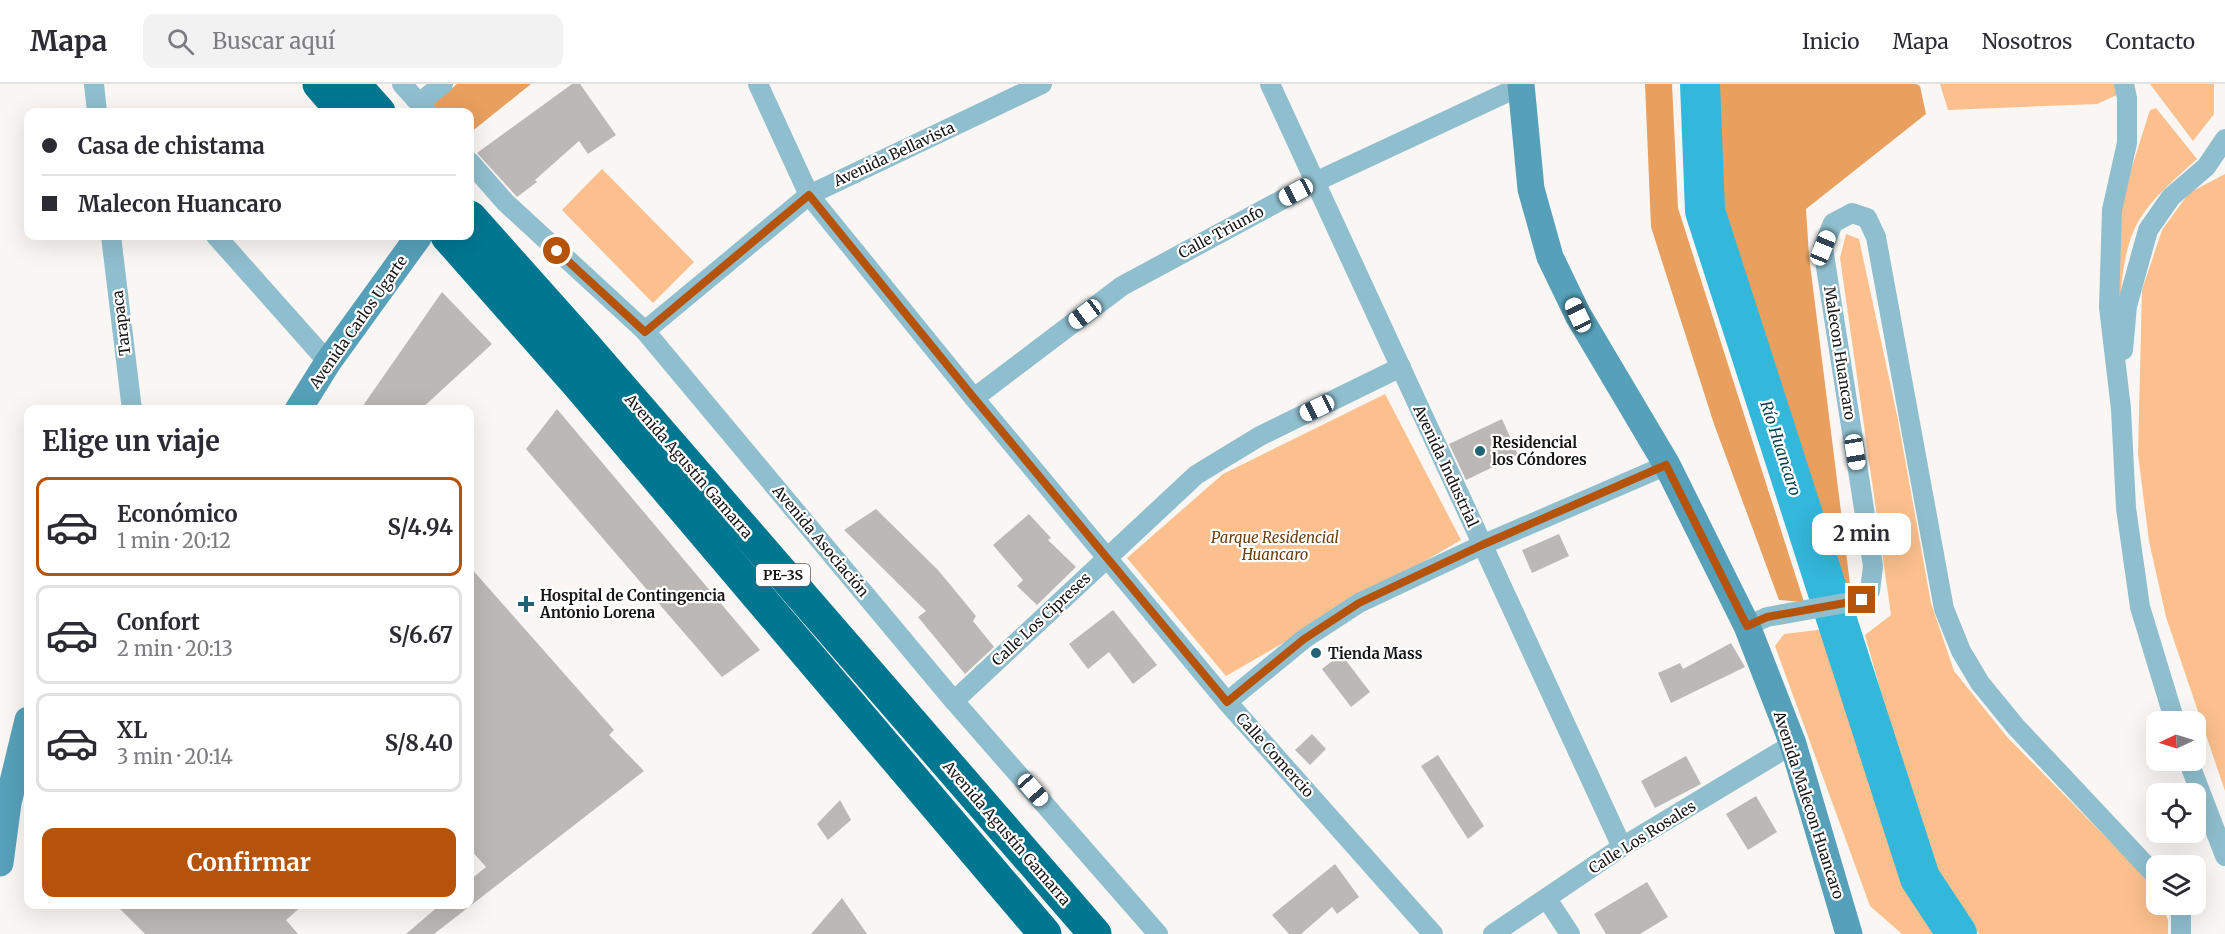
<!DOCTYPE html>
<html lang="es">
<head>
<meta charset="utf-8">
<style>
	:root { --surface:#fff; --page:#f2f2f3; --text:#2b2b33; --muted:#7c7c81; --line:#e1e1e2; --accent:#b45309 }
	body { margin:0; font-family:Merriweather,serif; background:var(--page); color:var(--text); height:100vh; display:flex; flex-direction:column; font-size:22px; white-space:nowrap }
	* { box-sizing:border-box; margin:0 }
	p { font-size:20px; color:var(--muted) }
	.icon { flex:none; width:33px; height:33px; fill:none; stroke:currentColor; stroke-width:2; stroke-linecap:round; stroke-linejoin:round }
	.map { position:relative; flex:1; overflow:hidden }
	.panel { position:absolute; left:24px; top:321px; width:450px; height:504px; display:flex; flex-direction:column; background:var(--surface); border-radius:12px; box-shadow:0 6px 24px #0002 }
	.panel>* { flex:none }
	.guide { position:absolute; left:24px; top:24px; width:450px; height:132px; border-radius:12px; box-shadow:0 6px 24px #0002; display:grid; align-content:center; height:132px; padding:0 18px; background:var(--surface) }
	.needle { width:39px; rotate:266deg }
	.buttons { position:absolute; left:2146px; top:627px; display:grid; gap:12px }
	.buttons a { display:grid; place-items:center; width:60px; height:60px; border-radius:12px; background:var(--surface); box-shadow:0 6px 24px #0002; font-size:30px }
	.end { position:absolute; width:27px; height:27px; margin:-14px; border:8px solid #b45309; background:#fff; box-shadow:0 0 0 3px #fff }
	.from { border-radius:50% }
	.bubble { position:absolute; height:42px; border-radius:12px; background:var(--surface); box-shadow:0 6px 24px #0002; font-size:20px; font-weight:700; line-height:42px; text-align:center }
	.car { position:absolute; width:18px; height:36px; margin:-18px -9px; border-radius:8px; box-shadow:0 0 4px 2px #0007; background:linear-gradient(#fff 24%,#345 0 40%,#fff 0 76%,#345 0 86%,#fff 0) }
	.guide b { display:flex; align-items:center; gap:21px; height:57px; font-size:22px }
	.guide b+b { border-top:2px solid var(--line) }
	.guide i { width:15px; height:15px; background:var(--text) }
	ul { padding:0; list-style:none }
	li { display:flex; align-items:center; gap:18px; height:99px; margin:0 12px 9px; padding:0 6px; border:3px solid var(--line); border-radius:12px }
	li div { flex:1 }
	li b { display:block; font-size:22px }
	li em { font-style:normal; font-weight:700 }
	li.on { border-color:var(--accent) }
	li>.icon { width:54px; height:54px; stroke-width:1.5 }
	h2 { padding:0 18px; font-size:27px; line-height:72px }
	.button { display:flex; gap:12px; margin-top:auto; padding:12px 18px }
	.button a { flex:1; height:69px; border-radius:12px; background:var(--accent); color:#fff; font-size:24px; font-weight:700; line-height:69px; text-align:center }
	header { display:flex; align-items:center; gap:36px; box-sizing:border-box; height:84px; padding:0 30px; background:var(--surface); border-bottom:2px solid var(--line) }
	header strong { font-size:28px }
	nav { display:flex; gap:33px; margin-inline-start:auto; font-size:21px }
	.search { width:420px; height:54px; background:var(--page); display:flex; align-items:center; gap:15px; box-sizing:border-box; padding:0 21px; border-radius:12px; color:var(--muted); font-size:22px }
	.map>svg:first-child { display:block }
	.green { fill:#fbc08d }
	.forest { fill:#e99f5d }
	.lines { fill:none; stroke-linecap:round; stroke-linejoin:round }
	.river { stroke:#33b7db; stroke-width:40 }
	.building { fill:#bbb8b5 }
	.street { stroke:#8fbece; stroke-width:20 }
	.secondary { stroke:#56a1b9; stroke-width:27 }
	.highway { stroke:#007791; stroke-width:33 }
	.route { stroke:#b45309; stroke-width:8 }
	.poi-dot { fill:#206376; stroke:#fff; stroke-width:2 }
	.labels { text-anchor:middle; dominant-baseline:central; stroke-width:4.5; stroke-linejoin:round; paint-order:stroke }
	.shield { fill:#fff; stroke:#5d5c5b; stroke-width:1.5 }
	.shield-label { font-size:14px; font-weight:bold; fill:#181615 }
	.street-label { font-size:15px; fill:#181615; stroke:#fff }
	.poi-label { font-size:15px; font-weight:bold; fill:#181615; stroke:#fff; text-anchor:start }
	.park-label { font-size:15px; font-style:italic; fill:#6c3d07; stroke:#fff }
	.water-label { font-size:16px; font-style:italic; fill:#043f4e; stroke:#fff }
</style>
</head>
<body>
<header>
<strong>Mapa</strong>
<div class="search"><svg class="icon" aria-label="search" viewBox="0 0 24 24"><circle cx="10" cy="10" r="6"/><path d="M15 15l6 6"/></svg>Buscar aquí</div>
<nav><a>Inicio</a><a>Mapa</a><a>Nosotros</a><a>Contacto</a></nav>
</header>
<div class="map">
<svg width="2225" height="850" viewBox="0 0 2225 850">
	<rect width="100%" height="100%" fill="#faf6f3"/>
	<!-- green -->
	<g class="green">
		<path d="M1940,0H2115L2119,10L2097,20L1948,26Z"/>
		<path d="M2150,0H2214V30L2193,57Z"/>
		<path d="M2156,24L2197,75C2177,93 2153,113 2139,136C2120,169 2121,215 2118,251V127L2150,26Z"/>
		<path d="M602,85L694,178L653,219L562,126Z"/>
		<path d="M2225,90V707L2166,533L2149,457L2138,370L2142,206L2162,146L2189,109Z"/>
		<path d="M1846,150L1859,155L1897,331L1931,519L1954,587L2008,654L2155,803L2157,820L2161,821L2168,836V850H1979L1932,790L1865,551L1891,531L1840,174Z"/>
		<path d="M1385,310L1461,456L1226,592L1127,474L1223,390Z"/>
		<path d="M1826,545L1914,813L1945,850H1902L1870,822L1775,562L1784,550Z"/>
	</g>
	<!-- forest -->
	<g class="forest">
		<path d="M457,0H531L470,49V28H437L430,23Z"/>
		<path d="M1645,0H1672L1678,124L1804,518L1779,516L1714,340L1651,143Z"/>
		<path d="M1718,0H1916L1920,2L1926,30L1806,125L1809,172L1852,516L1841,519L1724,140L1717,83Z"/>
	</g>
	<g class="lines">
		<!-- river -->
		<path class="river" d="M1700,0L1705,127L1920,794L1957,850"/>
	</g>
	<!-- building -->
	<g class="building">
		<path d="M572,0H580L616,51L588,70L579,57L535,96L537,98L517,113L477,69Z"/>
		<path d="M442,208L492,260L420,326H360Z"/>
		<path d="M557,325L760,566L722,593L526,365Z"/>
		<path d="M1502,335L1518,371L1466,396L1449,360Z"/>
		<path d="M876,425L938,486L976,532L973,537L994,563L965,590L918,533L926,527L844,446Z"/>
		<path d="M1029,430L1051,454L1048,456L1076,483L1037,521L1017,502L1023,496L993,461Z"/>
		<path d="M1559,450L1569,472L1532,489L1522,466Z"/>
		<path d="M470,483L614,646L609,651L644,687L434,850H406L441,820H470V796L486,783L470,765Z"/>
		<path d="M1113,526L1157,581L1133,600L1109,568L1088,585L1069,560Z"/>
		<path d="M1731,559L1745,583L1671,619L1658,589L1680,579L1683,585Z"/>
		<path d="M1341,570L1370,608L1351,623L1322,585Z"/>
		<path d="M1312,650L1326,665L1310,681L1295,666Z"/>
		<path d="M1438,671L1484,742L1468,755L1421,682Z"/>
		<path d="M1686,672L1701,700L1655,724L1641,697Z"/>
		<path d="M1756,712L1777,748L1748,766L1726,730Z"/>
		<path d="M840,716L851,736L828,756L817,740Z"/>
		<path d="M1335,780L1359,813L1337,830L1332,823L1301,850H1289L1272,831Z"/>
		<path d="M1647,798L1668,833L1640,850H1606L1594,830Z"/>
		<path d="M842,814L867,850H811Z"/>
		<path d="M115,820H304L286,836L298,850H145Z"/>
	</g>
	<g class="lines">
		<!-- street -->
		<g class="street">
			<path d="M94,0L97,28"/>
			<path d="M402,0L427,28"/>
			<path d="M758,0L809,111L974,314L1227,618L1433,850"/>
			<path d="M1270,0L1622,763"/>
			<path d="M2124,0L2127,14V59L2112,126L2109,223L2121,325L2126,424L2140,523L2175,638"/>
			<path d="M419,19L443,0"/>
			<path d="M470,78L505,118L645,247L954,617L1158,850"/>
			<path d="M111,152L132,326"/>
			<path d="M216,152L328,278"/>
			<path d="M645,247L809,111L1042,0"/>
			<path d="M2123,266L2127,222L2148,146L2171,113L2206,83L2225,55"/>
			<path d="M974,314L1122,202L1315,98L1521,2"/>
			<path d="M1747,542L1767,533L1862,516L1870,507L1873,482L1823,164L1833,139L1852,129L1867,134L1876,153L1944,525L1961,567L1980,599L2016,643L2157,793"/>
			<path d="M954,617L1196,391L1260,352L1401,283"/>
			<path d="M1227,618L1304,555L1359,519L1482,461L1667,381"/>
			<path d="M2188,676L2225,772"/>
			<path d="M1547,815L1570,850"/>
			<path d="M2177,820L2181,830V850"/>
			<path d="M1493,850L1622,763L1793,660"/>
		</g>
		<!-- secondary -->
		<g class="secondary">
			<path d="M1521,0L1531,105L1550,173L1578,231L1667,381L1747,542L1793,660L1849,850"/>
			<path d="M298,326L328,278L419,152"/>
			<path d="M0,779L8,719L28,636"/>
		</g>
		<!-- highway -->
		<g class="highway">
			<path d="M319,0L343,28"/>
			<path d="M354,0L379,28"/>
			<path d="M470,133L586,263L1095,850"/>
			<path d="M447,152L577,299L1045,850"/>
		</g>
	</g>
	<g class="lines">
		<!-- route -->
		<path class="route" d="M557,167L645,248L809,111L974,314L1227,618L1304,555L1359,519L1482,461L1666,381L1747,542L1767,533L1862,516"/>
	</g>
	<!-- markers -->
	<g class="poi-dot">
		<circle cx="1480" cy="367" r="6"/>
		<path d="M523 511h6v6h6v6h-6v6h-6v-6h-6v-6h6z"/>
		<circle cx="1316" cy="569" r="6"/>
	</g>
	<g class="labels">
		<!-- shield labels -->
		<rect class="shield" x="756" y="480" width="54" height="22" rx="4.5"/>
		<g class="shield-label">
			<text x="783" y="491">PE-3S</text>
		</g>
		<!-- street labels -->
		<g class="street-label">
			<text transform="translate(894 70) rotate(-25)">Avenida Bellavista</text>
			<text transform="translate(1221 148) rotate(-28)">Calle Triunfo</text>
			<text transform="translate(358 238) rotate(-55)">Avenida Carlos Ugarte</text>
			<text transform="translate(121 239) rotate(-97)">Tarapaca</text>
			<text transform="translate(1840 269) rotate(81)">Malecon Huancaro</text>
			<text transform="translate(689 382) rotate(49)">Avenida Agustín Gamarra</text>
			<text transform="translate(1446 382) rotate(65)">Avenida Industrial</text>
			<text transform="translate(821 457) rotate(50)">Avenida Asociación</text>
			<text transform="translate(1041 535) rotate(-43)">Calle Los Cipreses</text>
			<text transform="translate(1275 671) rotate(48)">Calle Comercio</text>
			<text transform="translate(1809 721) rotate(72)">Avenida Malecon Huancaro</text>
			<text transform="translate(1007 749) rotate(49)">Avenida Agustín Gamarra</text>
			<text transform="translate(1642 753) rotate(-32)">Calle Los Rosales</text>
		</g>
		<!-- poi labels -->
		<g class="poi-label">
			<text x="1492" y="358">Residencial<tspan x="1492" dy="17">los Cóndores</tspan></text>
			<text x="540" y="511">Hospital de Contingencia<tspan x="540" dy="17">Antonio Lorena</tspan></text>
			<text x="1328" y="569">Tienda Mass</text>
		</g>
		<!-- park labels -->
		<g class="park-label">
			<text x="1275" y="453">Parque Residencial<tspan x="1275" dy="17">Huancaro</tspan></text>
		</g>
		<!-- water labels -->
		<g class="water-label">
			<text transform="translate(1781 364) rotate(72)">Río Huancaro</text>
		</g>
	</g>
</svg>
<div class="buttons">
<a><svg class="needle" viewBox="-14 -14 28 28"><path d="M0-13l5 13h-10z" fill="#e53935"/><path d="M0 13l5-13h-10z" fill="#7c7c81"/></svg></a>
<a><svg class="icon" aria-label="locate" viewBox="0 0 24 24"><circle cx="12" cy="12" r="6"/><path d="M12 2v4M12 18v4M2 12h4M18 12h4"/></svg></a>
<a><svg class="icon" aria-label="layers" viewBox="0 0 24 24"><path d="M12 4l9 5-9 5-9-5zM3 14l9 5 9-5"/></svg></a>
</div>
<i class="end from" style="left:557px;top:167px"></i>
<i class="end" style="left:1862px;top:516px"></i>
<div class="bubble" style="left:1812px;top:429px;width:99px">2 min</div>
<i class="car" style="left:1296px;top:108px;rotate:242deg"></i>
<i class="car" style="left:1823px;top:164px;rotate:22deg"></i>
<i class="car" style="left:1085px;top:230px;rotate:233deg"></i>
<i class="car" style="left:1578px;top:231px;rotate:335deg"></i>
<i class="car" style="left:1317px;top:324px;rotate:244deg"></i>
<i class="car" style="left:1855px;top:368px;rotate:171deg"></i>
<i class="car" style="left:1033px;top:706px;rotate:139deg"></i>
<div class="guide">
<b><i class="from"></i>Casa de chistama</b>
<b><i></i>Malecon Huancaro</b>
</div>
<section class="panel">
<h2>Elige un viaje</h2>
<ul>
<li class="on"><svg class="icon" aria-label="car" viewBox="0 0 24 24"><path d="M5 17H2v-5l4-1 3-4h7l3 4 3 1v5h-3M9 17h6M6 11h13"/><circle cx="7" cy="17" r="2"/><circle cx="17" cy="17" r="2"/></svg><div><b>Económico</b><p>1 min · 20:12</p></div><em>S/4.94</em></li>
<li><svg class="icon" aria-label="car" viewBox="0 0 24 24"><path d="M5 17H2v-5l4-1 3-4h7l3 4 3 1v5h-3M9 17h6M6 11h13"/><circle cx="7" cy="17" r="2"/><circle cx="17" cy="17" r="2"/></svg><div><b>Confort</b><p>2 min · 20:13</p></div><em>S/6.67</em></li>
<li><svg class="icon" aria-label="car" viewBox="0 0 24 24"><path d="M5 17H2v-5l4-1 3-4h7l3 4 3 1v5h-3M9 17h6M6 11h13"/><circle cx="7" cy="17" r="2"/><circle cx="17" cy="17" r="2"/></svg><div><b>XL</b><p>3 min · 20:14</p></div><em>S/8.40</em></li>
</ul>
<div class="button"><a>Confirmar</a></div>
</section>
</div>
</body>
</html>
